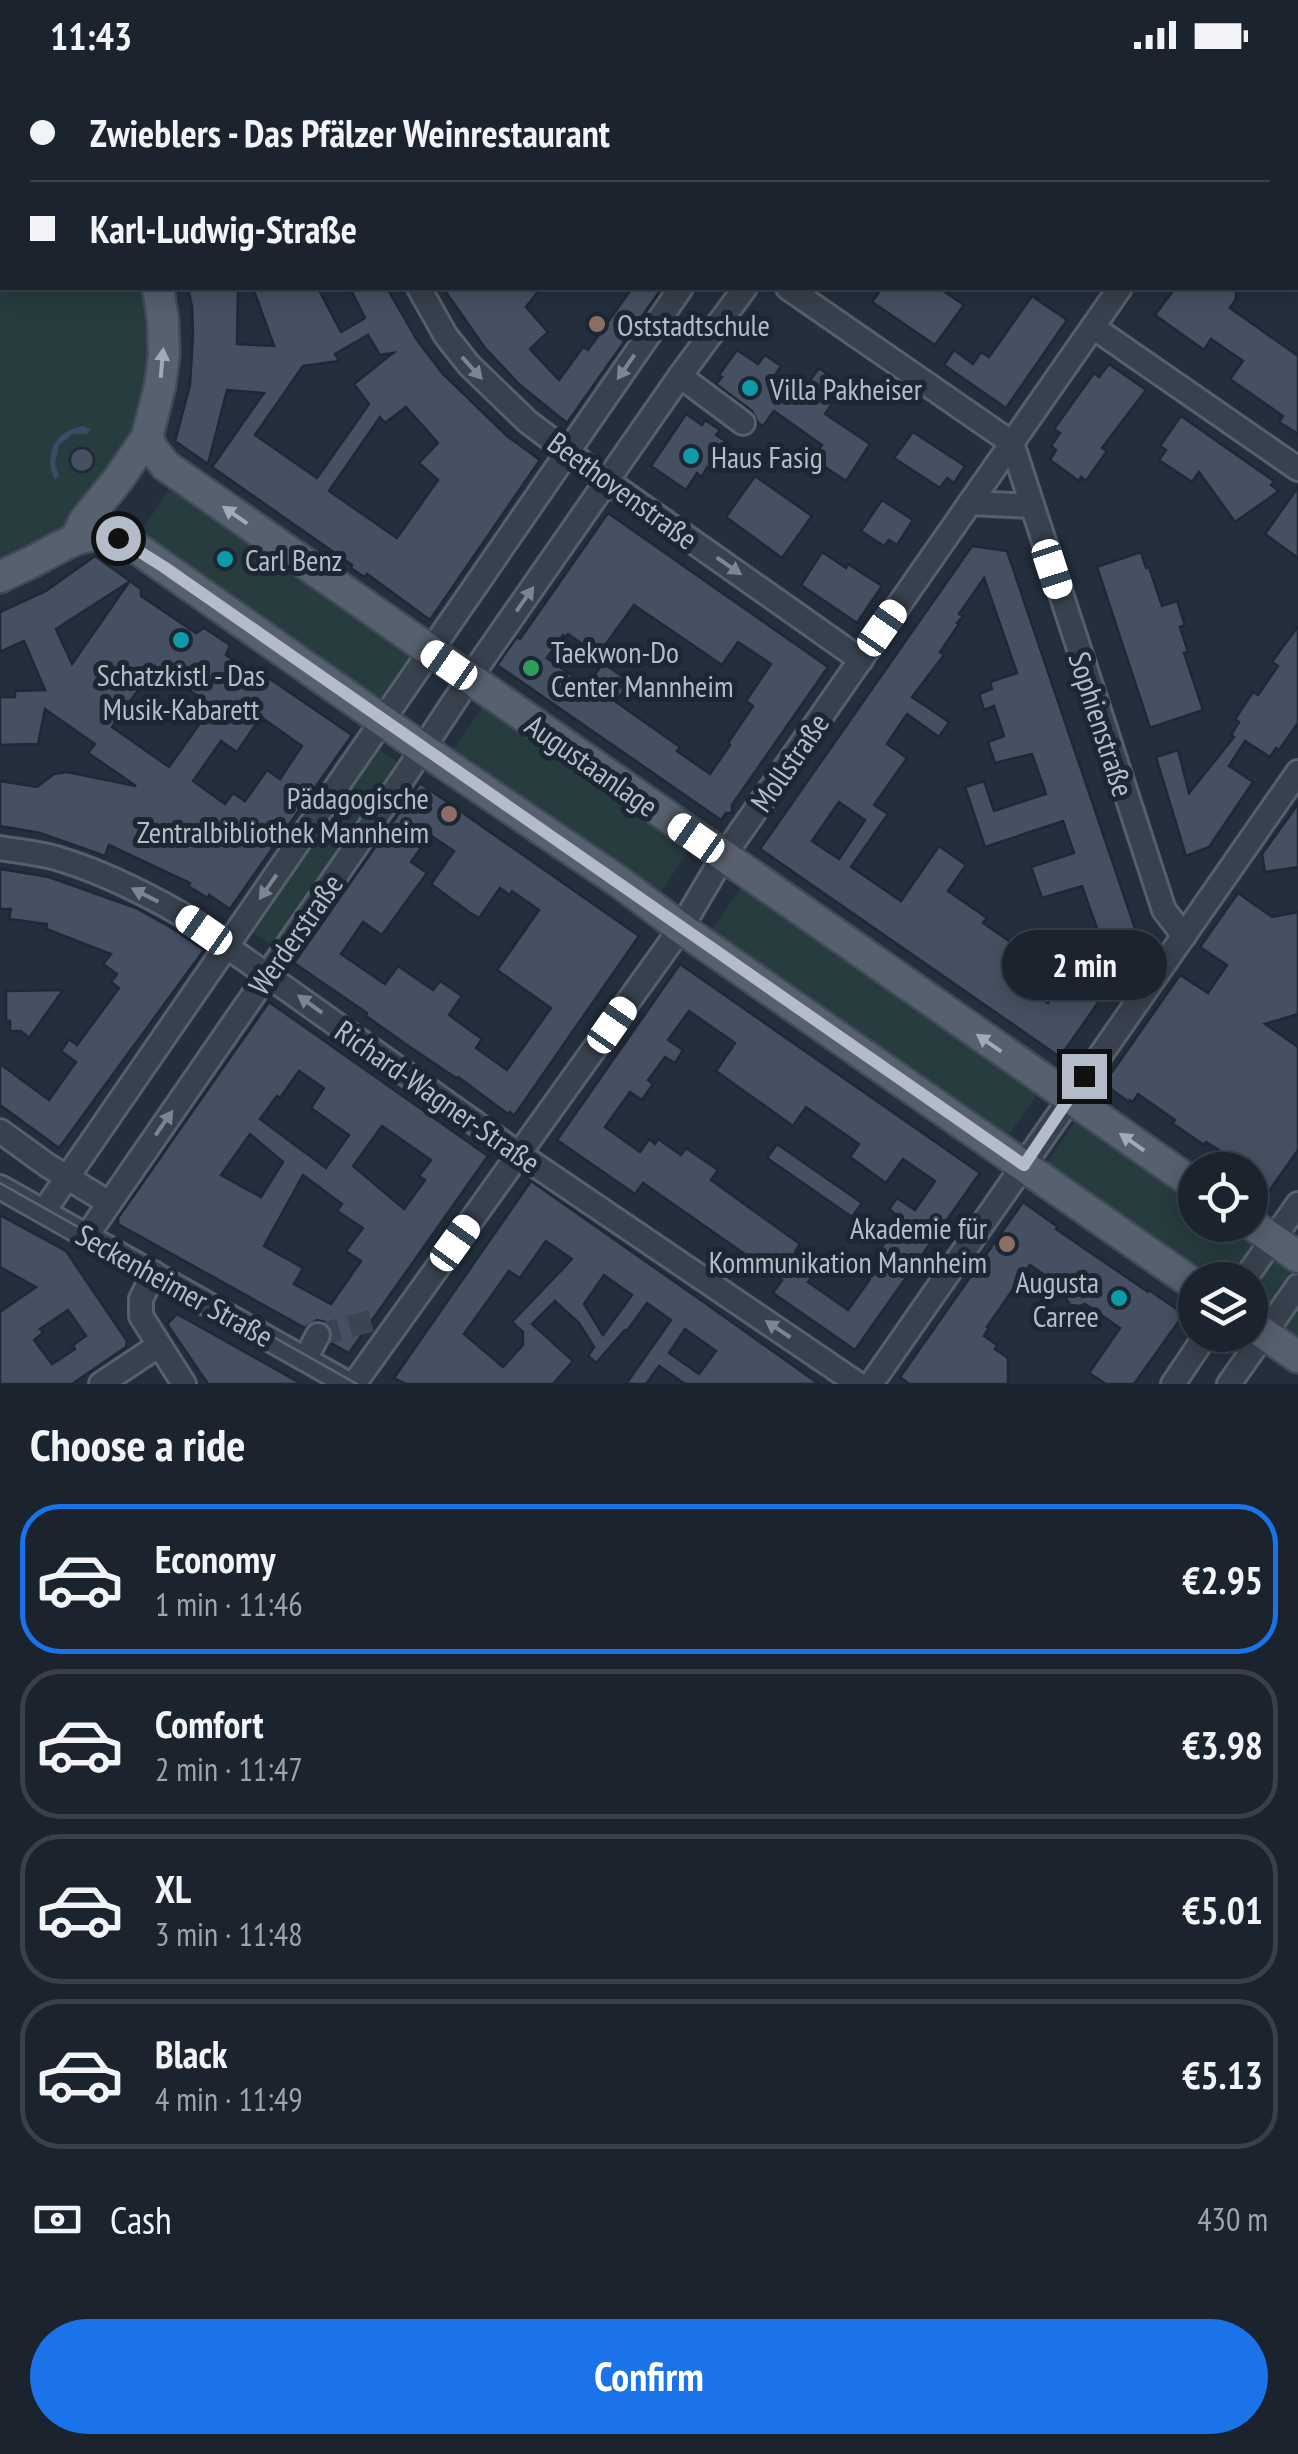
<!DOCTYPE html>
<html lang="en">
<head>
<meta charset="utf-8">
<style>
	:root { --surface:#1b232e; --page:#282f3a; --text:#f1f3f6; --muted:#a0a4aa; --line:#39404a; --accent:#1a73e8 }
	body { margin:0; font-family:"PT Sans Narrow",sans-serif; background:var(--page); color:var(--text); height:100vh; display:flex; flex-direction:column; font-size:38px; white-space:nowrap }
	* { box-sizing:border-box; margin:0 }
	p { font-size:32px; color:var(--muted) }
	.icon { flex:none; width:55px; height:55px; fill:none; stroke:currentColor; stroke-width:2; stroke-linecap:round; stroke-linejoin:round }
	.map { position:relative; height:1314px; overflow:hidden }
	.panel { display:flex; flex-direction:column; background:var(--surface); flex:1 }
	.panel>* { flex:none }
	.banner { position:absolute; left:0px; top:0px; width:1300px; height:220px; box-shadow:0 5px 25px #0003,0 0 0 2px var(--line); display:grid; align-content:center; height:220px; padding:0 30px; background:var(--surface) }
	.buttons { position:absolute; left:1178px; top:1082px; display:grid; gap:20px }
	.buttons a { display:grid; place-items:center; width:90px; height:90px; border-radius:50%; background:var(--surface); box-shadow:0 5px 25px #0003,0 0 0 2px var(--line); font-size:50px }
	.end { position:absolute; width:45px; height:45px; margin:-22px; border:12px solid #b4bcc9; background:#111; box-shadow:0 0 0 5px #111 }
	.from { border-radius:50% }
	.bubble { position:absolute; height:70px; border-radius:35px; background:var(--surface); box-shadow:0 5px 25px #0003,0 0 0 2px var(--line); font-size:32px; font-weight:600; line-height:70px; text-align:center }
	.car { position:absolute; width:30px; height:60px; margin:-30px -15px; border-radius:12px; box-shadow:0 0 8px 2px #0007; background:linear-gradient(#fff 24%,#345 0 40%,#fff 0 76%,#345 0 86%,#fff 0) }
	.banner b { display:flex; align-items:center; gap:35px; height:95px; font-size:38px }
	.banner b+b { border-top:2px solid var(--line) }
	.banner i { width:25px; height:25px; background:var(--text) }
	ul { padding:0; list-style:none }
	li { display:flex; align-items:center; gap:30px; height:150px; margin:0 20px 15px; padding:0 10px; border:5px solid var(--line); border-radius:40px }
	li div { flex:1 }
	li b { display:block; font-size:38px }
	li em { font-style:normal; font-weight:600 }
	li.active { border-color:var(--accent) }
	li>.icon { width:90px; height:90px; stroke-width:1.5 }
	h2 { padding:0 30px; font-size:45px; line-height:120px }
	.pay { display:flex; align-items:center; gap:25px; height:110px; padding:0 30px; font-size:38px }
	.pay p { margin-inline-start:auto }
	.button { display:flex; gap:20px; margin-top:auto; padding:20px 30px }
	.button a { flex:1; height:115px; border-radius:60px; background:var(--accent); color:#fff; font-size:40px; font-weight:600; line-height:115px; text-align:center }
	.status { display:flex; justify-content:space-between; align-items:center; height:70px; padding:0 50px; background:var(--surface); direction:ltr }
	.status svg { height:28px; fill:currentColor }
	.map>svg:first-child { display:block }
	.green { fill:#263c3f }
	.water { fill:#394c67 }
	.building { fill:#455162; stroke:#1f2835; stroke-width:2.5; fill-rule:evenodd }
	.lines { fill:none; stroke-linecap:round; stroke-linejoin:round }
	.minor-tunnel { stroke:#3a4453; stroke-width:22; stroke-dasharray:22 11; stroke-linecap:butt }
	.minor-casing { stroke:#565f6c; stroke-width:28 }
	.major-casing { stroke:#414a57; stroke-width:35 }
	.minor { stroke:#38414e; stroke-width:22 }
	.major { stroke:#56606e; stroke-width:30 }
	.tram { stroke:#5a6575; stroke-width:2.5 }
	.oneway { fill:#a1aab7 }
	.oneway2 { fill:#7c8592 }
	.route { stroke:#b4bcc9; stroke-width:12 }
	.education-dot { fill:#8d6e63; stroke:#1d2633; stroke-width:4 }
	.culture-dot { fill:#0f9aa8; stroke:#1d2633; stroke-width:4 }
	.leisure-dot { fill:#2e9e5b; stroke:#1d2633; stroke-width:4 }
	.labels { text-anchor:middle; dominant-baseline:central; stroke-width:10; stroke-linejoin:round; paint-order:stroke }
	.poi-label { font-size:30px; fill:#b4bcc9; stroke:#1d2633; text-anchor:start }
	.street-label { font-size:30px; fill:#b4bcc9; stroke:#1d2633 }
</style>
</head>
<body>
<div class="status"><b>11:43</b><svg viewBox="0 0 49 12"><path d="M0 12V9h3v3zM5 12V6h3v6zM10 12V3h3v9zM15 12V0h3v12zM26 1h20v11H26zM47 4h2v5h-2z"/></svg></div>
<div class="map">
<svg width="1298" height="1314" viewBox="0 0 1298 1314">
	<rect width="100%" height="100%" fill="#242f3e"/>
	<!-- green -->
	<g class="green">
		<path d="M0,35L2,37V218H148L153,291L134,366L75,451L48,474L0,497Z"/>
		<path d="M172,416L415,587L379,635L139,464Z"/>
		<path d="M484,635L691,778L657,827L450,684Z"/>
		<path d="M375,676L399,693L273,876L248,860Z"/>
		<path d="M743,815L1039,1021L1005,1070L709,864Z"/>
		<path d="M1079,1046L1195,1126V1155H1236L1298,1198V1272L1250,1240V1210H1205L1042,1099Z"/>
	</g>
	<!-- water -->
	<path class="water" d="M83,356L91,359L87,364H73L59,375L55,394L59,405L55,410C43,385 55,360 83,356Z"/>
	<!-- building -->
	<g class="building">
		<path d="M188,218H238L237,274L274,276L253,218H318L341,262L365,248L350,218H387L417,270L443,304L507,366L540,390L430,550L367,504L364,507L351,498L352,495L212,397L264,323L227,320L208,394L175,371L190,315L193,264L192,237ZM368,265L380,285L393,283L354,314L369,334L317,408L255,365L303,296L339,291L335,284ZM406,337L438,373L419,393L438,410L397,468L329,421L380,347L385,353Z"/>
		<path d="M443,218H541L526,237L548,262L530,279L559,310L583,277L588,280L632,218H662L567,353L520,315L485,278Z"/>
		<path d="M882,218H939L964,235L935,275L872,232Z"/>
		<path d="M1175,218H1236V229L1230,238L1298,286V364L1279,352L1283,346L1230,309L1243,291L1211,269L1204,280L1155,245Z"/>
		<path d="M1032,226L1067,250L1006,338L944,295L954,280L973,294L981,282L989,287Z"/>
		<path d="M737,280L758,294L765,285L781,296L775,305L801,323L819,298L844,316L825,344L870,374L846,411L813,389L822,375L774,341L763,356L758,353L752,341L716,314L722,307L719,305Z"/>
		<path d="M1109,294L1146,320L1102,378L1107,381L1086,411L1081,407L1079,411L1050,390L1056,380L1051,376L1060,363L1054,359L1094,303L1099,307Z"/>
		<path d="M686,344L702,355L705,350L720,360L716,365L731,375L713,401L707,397L702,407L697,403L686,420L651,396Z"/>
		<path d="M1181,346L1274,411L1271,415L1279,421L1235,452L1199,402L1192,412L1159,390L1166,380L1160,376Z"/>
		<path d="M913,362L965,396L954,413L947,408L940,418L894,388Z"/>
		<circle cx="82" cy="390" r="12"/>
		<path d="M755,406L812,446L782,488L726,447Z"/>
		<path d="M1298,417V488L1265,464Z"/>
		<path d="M882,430L913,450L897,475L889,470L884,476L861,461Z"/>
		<path d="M608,443L828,597L732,735V743H726L721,750L497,595L517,567L520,569ZM634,535L722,595L738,572L771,594L746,631L753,636L728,673L730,675L710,704L677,681L680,677L616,632L626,617L619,612L623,607L603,593L587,616L547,588L563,565L566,567L568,564L598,585Z"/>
		<path d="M972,476L1007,481L1140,873L1060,987L760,779ZM984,508L1017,603L990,612L992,619L979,624L984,640L994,636L1004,666L988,672L995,693L1032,684L1046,724L994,741L984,711L965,717L985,777L1063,751L1074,783L1031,797L1042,828L1082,816L1100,867L1077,900L1073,897L1048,933L1015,911L1030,889L1020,882L1021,879L983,853L987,848L948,821L966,795L939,776L901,831L851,797L888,744L874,735L907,688L887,674L907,644L939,667L949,652L912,627L944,585L940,582L959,554L957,553L963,546L959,544ZM839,732L865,750L839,789L812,771Z"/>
		<path d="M822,482L846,498L848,494L882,516L857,553L801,515Z"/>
		<path d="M1141,482L1146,498L1149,497L1162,536L1177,531L1185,555L1180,557L1188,582L1184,583L1203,640L1150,658L1097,497Z"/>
		<path d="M95,486L141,519V526L196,563L204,558L230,575L226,585L263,611L270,609L352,665L230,839L209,825L208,828L188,816L190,813L109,775L105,786L40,763L0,756V711L37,717L54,704L67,702L136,716L88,683L95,674L45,639L38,674L0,675V627H15V621L45,620L24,571L0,582V542L46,521ZM129,512L72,594L56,559ZM155,596L212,636L169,697L112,657ZM261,647L302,676L280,709L267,700L245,731L233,723L225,734L193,711L221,671L237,682Z"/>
		<path d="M1298,556V653L1279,680L1276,678L1270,687L1245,671L1229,696L1253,712L1209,777L1186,786L1156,687L1178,680L1189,723L1234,667L1231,665L1239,652L1235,649L1253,622L1258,625L1278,596L1272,592Z"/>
		<path d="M420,713L639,866L514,1046L510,1042L508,1044L458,1007L456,1008L410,977L366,946L367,943L294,893ZM430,765L454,781L431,814L469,842L479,848L500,818L510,825L512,821L539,840L497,900L551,938L507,1000L476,978L482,969L449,945L462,926L440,911L433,920L398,896L385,914L341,884L363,852L382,865L427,803L411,792Z"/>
		<path d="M1298,734V797L1265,802L1262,784Z"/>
		<path d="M0,799L49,807L136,838L175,860L204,880L59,1078L0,1035V994L49,1030L76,992L61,981L69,969L77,975L119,918L111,912L117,904L103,894L111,884L46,859L47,854L9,849L11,839H0Z"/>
		<path d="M1238,823L1272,847L1298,842V944L1265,954L1298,977V1080L1267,1124L1264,1122L1262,1124L1250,1116V1100L1206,1072L1204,1075L1172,1053L1175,1050L1138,1024L1133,1032L1130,1030L1129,1032L1107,1016L1108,1014L1105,1012L1180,905L1208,923L1227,895L1200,877Z"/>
		<path d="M680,894L980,1103L855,1280L773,1223L782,1210L643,1113L635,1124L557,1070ZM689,941L735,973L716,1001L793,1056L806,1037L859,1074L850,1087L886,1113L903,1089L935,1111L915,1140L897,1128L889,1139L898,1146L896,1149L900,1151L863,1204L870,1209L848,1240L808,1212L818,1198L795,1182L800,1174L711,1110L718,1100L686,1078L681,1085L658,1069L655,1074L649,1069L640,1082L605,1057L630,1022L642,1030L653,1014L648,1010L665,987L675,993L683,980L668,970Z"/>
		<path d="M63,920L29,968L21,961H10V951H6V921Z"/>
		<path d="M269,932L488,1086L349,1283L331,1273L333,1264L326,1252L317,1250L305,1258L118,1154V1148ZM299,1001L324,1018L311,1038L349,1065L326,1098L260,1049L277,1026L280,1028ZM382,1056L431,1090L419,1106L425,1110L404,1139L353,1096ZM250,1064L283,1092L261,1127L221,1105ZM303,1105L342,1134L337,1141L363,1158L346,1181L361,1191L331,1234L294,1214L303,1198L264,1176Z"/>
		<path d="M777,1074L862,1133L852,1147L767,1088Z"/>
		<path d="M531,1111L705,1233L819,1314H685L659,1296L646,1314H626L671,1250L647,1233L627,1261L625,1260L596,1293L588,1286L594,1277L579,1253L555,1231L532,1254L573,1291L553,1314H406L394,1308ZM546,1171L572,1189L512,1252L523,1262V1275L503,1297L464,1264L509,1201L520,1208ZM604,1205L632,1225L603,1265L584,1234ZM685,1259L716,1281L699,1304L669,1283Z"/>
		<path d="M1023,1132L1058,1157L1056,1159L1148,1222L1149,1220L1184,1244L1134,1314H1106L1089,1303L1120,1258L1085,1234L1080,1236L1070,1235L1066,1228V1220L1030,1195L987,1257L989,1258L984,1266L997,1275L995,1279L1008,1288V1314H909L900,1307Z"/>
		<path d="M0,1145L66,1181L127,1271L126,1277L72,1314H0V1242L36,1217L0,1197ZM68,1240L86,1266L73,1275L75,1279L52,1294L34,1270L43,1263L40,1259Z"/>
		<path d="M177,1244L243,1281L302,1314H208L167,1254Z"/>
	</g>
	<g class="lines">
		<!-- minor-tunnel -->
		<path class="minor-tunnel" d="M318,1265L371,1251"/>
		<defs>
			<g id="minor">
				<path d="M1004,0L1007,2"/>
				<path d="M98,2L99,0"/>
				<path d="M527,2L529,0"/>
				<path d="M832,2L833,0"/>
				<path d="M897,2L899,0"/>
				<path d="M1270,2L1271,0"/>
				<path d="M419,218L446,266L469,295L528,352L607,411L861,590"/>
				<path d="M788,218L1012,373L1164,840L1184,866"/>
				<path d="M1093,257L1298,399"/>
				<path d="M680,306L743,353"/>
				<path d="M970,433L1031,436"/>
				<path d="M0,778C18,781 38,783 56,788C100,801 141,821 181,844L519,1084L858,1314"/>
				<path d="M0,1061L47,1095L109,1133"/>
				<path d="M0,1117L349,1314"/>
				<path d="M44,1141L681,218"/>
				<path d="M86,1167L404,707L469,609L680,306L745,218"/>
				<path d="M154,1203L141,1229V1246L184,1314"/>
				<path d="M1244,1210L1298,1134"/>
				<path d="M305,1289L318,1265"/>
				<path d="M101,1314L158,1276"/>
				<path d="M354,1314L681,858L723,787L1120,218"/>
				<path d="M871,1314L1298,702"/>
				<path d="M1173,1314L1206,1265"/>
				<path d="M1229,1314L1298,1216"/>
			</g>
			<g id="major">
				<path d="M0,22L2,23"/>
				<path d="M147,367L153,380L166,396L1195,1115"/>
				<path d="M77,467L85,450L117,411L147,367L160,316L164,285L163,251L158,218"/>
				<path d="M0,507C14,500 29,494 43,486C81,465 97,456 138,479L423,679L618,811L681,858L1195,1215"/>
				<path d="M1250,1153L1298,1187"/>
				<path d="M1250,1254L1298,1287"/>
			</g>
		</defs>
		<!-- minor casing -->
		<use href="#minor" class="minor-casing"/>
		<!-- major casing -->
		<use href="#major" class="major-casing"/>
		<!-- minor -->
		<use href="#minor" class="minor"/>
		<!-- major -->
		<use href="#major" class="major"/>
		<!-- tram -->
		<path class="tram" d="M0,1113L357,1314"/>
	</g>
	<!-- one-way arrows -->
	<defs><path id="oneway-solid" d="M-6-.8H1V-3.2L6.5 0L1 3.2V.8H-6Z" transform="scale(2.5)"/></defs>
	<g class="oneway">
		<use href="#oneway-solid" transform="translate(162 293) rotate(-85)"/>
		<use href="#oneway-solid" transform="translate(235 445) rotate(-145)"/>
		<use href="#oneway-solid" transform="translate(989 973) rotate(-145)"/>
		<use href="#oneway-solid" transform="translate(1132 1072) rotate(-145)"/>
	</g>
	<g class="oneway2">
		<use href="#oneway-solid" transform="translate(626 297) rotate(125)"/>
		<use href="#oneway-solid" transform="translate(472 298) rotate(48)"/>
		<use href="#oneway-solid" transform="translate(729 496) rotate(35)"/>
		<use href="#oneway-solid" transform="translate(525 529) rotate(-55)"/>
		<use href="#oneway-solid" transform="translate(268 817) rotate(125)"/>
		<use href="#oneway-solid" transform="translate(145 825) rotate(-153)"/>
		<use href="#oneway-solid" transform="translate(310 934) rotate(-144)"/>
		<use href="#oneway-solid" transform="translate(164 1053) rotate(-55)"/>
		<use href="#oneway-solid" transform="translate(778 1259) rotate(-146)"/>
	</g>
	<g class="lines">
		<!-- route -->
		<path class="route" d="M118,468L164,497L1024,1095L1084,1006"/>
	</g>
	<!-- markers -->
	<g class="education-dot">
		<circle cx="597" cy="254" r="10"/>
		<circle cx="449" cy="744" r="10"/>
		<circle cx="1007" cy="1174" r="10"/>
	</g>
	<g class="culture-dot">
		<circle cx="750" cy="318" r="10"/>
		<circle cx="691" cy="386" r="10"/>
		<circle cx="225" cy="489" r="10"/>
		<circle cx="181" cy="570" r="10"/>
		<circle cx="1119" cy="1228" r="10"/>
	</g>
	<circle class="leisure-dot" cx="531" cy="598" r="10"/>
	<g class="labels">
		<!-- poi labels -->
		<g class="poi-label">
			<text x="617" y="254">Oststadtschule</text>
			<text x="770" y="318">Villa Pakheiser</text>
			<text x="711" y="386">Haus Fasig</text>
			<text x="245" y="489">Carl Benz</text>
			<text x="551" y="581">Taekwon-Do<tspan x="551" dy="34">Center Mannheim</tspan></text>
			<text x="181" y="604" text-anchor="middle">Schatzkistl - Das<tspan x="181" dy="34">Musik-Kabarett</tspan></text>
			<text x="429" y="727" text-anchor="end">Pädagogische<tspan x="429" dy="34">Zentralbibliothek Mannheim</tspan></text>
			<text x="987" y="1157" text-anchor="end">Akademie für<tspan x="987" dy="34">Kommunikation Mannheim</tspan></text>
			<text x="1099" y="1211" text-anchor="end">Augusta<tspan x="1099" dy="34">Carree</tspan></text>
		</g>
		<!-- street labels -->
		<g class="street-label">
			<text transform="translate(623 420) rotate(36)">Beethovenstraße</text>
			<text transform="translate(1102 654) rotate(72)">Sophienstraße</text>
			<text transform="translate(789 692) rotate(-55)">Mollstraße</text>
			<text transform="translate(592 695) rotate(35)">Augustaanlage</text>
			<text transform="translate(295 864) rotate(-55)">Werderstraße</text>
			<text transform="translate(438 1026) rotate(35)">Richard-Wagner-Straße</text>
			<text transform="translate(175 1215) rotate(29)">Seckenheimer Straße</text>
		</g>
	</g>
</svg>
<div class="buttons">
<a><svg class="icon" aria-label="locate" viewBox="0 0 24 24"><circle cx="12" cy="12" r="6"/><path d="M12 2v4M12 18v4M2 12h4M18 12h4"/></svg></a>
<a><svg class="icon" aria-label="layers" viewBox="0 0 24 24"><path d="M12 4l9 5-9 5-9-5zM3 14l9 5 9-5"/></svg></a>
</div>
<i class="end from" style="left:118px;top:468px"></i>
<i class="end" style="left:1084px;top:1006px"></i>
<div class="bubble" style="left:1002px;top:860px;width:165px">2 min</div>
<i class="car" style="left:1052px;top:499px;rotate:162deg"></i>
<i class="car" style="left:882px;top:558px;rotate:35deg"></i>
<i class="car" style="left:449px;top:595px;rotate:305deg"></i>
<i class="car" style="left:696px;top:768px;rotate:305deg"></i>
<i class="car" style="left:204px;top:860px;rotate:305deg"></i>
<i class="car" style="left:612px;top:955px;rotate:35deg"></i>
<i class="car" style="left:455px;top:1173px;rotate:36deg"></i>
<div class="banner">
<b><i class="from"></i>Zwieblers - Das Pfälzer Weinrestaurant</b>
<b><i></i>Karl-Ludwig-Straße</b>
</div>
</div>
<section class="panel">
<h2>Choose a ride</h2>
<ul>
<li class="active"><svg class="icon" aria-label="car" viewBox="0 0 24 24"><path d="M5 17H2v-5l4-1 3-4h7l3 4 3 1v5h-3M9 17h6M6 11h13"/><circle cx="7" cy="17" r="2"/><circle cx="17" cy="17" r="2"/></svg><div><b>Economy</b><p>1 min · 11:46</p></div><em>€2.95</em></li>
<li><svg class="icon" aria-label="car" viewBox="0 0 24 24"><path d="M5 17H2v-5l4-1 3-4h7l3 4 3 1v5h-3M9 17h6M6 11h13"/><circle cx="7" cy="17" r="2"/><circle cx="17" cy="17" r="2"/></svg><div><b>Comfort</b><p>2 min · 11:47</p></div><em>€3.98</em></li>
<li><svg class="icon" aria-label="car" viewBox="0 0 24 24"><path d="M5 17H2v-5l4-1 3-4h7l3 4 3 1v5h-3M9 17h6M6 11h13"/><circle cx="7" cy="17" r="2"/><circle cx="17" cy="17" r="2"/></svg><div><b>XL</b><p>3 min · 11:48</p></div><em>€5.01</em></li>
<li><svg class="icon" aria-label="car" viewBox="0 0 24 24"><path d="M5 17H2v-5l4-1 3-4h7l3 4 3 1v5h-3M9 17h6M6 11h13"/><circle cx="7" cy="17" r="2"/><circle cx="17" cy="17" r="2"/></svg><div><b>Black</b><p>4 min · 11:49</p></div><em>€5.13</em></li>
</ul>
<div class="pay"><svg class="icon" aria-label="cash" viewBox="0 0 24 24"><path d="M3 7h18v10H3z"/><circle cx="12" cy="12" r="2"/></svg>Cash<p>430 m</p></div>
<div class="button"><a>Confirm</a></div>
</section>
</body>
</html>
